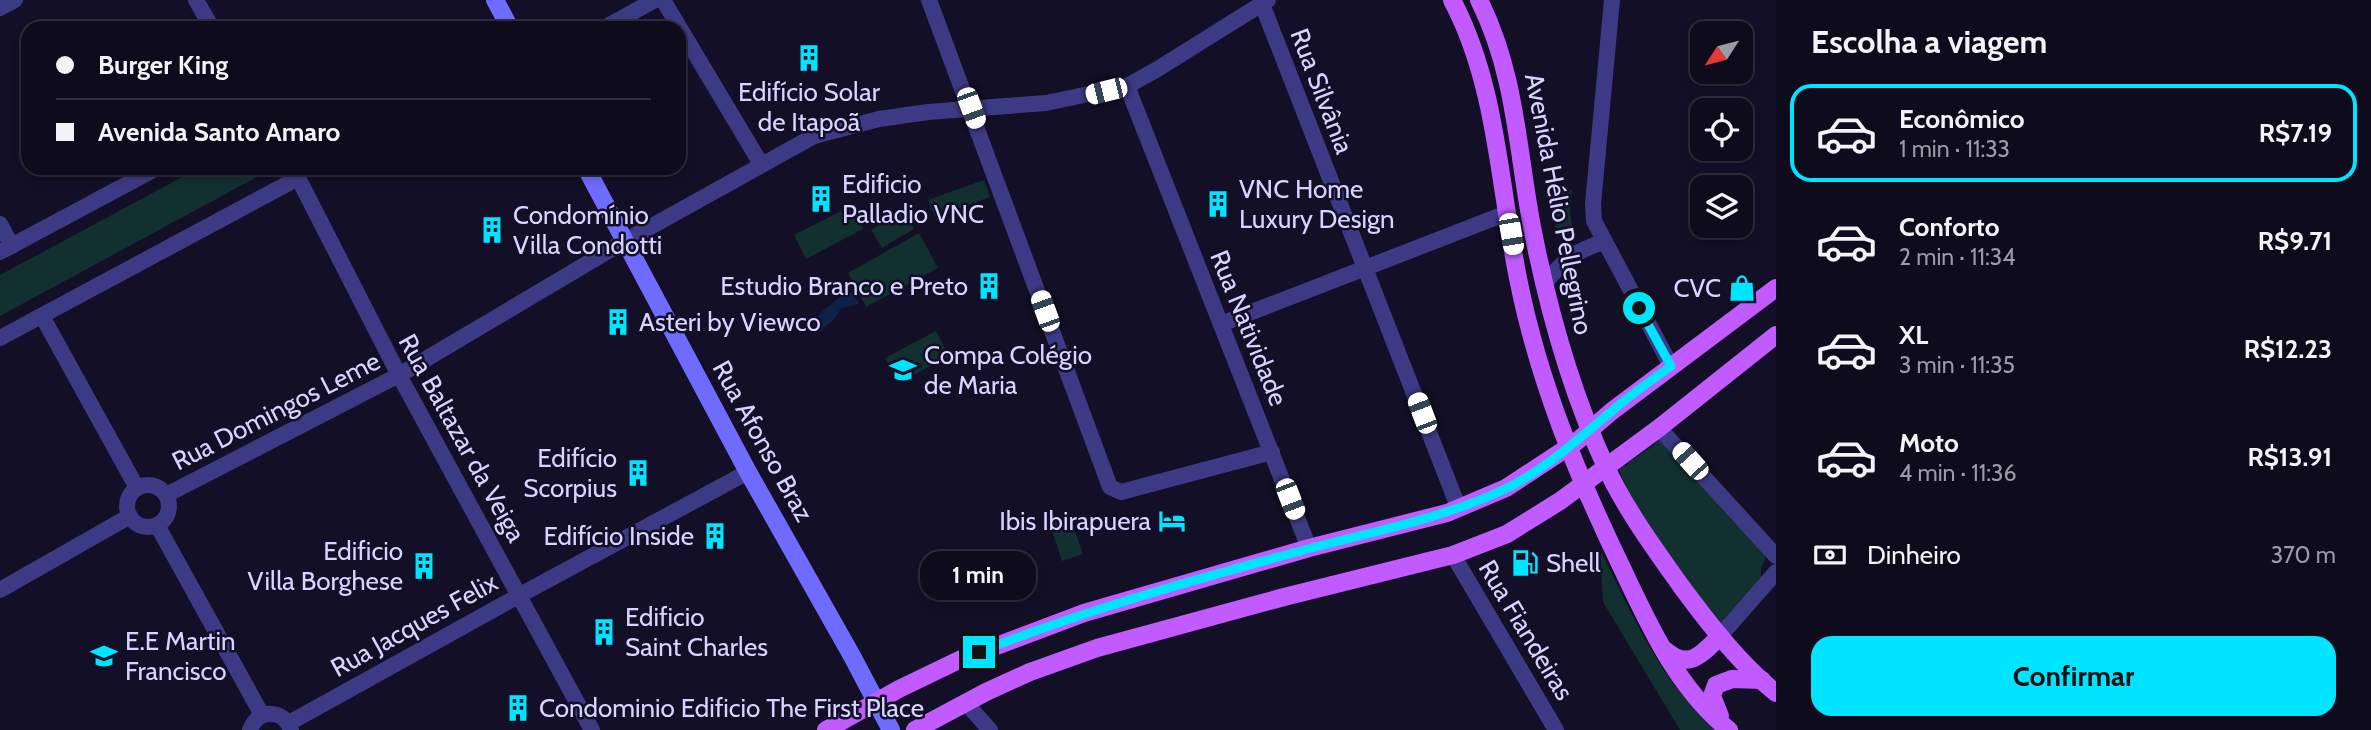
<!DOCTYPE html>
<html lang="pt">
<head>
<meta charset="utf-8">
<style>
	:root { --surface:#0e0b1c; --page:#1c1929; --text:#f1f3f6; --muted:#9b9ba3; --line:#2e2b3b; --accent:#00e5ff }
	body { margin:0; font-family:Cabin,sans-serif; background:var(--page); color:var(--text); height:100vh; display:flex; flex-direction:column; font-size:26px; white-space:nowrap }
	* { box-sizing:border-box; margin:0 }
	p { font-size:23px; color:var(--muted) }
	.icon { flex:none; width:38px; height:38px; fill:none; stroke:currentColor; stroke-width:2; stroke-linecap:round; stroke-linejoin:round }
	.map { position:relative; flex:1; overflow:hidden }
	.side { display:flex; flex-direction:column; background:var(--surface); width:595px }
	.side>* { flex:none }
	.banner { position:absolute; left:21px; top:21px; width:665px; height:154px; border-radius:21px; box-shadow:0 4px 10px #0003,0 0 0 2px var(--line); display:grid; align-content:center; height:154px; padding:0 35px; background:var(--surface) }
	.needle { width:46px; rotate:234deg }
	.fabs { position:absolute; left:1690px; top:21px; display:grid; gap:14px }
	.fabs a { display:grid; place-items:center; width:63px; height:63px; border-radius:14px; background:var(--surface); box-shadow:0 4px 10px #0003,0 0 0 2px var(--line); font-size:35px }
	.end { position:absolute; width:32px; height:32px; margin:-16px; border:9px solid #00e5ff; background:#111; box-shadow:0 0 0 4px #111 }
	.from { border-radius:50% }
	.bubble { position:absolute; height:49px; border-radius:21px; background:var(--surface); box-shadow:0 4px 10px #0003,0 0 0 2px var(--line); font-size:23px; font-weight:700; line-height:49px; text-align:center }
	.car { position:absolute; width:21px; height:42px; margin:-21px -10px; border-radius:9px; box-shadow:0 0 5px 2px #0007; background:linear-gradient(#fff 24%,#345 0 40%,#fff 0 76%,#345 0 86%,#fff 0) }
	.banner b { display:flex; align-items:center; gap:24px; height:66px; font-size:26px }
	.banner b+b { border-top:2px solid var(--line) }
	.banner i { width:18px; height:18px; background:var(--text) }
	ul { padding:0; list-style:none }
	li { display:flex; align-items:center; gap:21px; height:98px; margin:0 14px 10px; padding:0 21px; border:4px solid transparent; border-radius:21px }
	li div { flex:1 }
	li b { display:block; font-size:26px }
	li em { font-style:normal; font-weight:700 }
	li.current { border-color:var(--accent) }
	li>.icon { width:63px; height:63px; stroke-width:1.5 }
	h2 { padding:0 35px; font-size:32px; line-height:84px }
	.pay { display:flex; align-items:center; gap:18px; height:77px; padding:0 35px; font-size:26px }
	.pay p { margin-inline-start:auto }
	.primary-button { display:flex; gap:14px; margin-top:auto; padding:14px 35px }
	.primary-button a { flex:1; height:80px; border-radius:21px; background:var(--accent); color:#111; font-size:28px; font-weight:700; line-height:80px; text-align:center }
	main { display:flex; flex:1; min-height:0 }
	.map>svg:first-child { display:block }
	.green { fill:#12302f }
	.water { fill:#0c2248 }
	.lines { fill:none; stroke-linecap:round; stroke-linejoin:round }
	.street { stroke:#3d3a85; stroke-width:16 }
	.secondary { stroke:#6f6bff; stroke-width:18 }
	.primary { stroke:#c25bff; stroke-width:18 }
	.route { stroke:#00e5ff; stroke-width:9 }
	.labels { text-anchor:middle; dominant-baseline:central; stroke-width:5; stroke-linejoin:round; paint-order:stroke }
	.street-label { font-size:26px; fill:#d9d4ff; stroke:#130f26 }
	.poi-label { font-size:26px; fill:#d9d4ff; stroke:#130f26; text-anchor:start }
</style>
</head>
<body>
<main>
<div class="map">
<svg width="1776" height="730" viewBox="0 0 1776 730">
	<rect width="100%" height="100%" fill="#130f26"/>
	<!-- green -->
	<g class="green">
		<path d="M199,168H265L266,172L0,316V275Z"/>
		<path d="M984,180L990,197L935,217L928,200Z"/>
		<path d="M1550,188L1572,190L1570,211L1572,227L1557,236Z"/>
		<path d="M851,206L863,229L806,259L794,235Z"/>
		<path d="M903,210L914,229L882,248L871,230Z"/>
		<path d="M919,233L938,268L866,307L848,273Z"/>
		<path d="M936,331L949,356L899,383L885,358Z"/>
		<path d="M1656,438L1662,440L1761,550L1766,558L1761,567V577L1722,625C1702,603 1686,579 1669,555C1651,528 1630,500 1619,469L1622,464L1627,466L1629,462L1654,445Z"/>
		<path d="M1070,517L1083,554L1062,561L1050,524Z"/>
		<path d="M1600,550C1631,610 1663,691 1720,730H1680L1603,602Z"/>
	</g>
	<!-- water -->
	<path class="water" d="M852,291L859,304L841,308L835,318L821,331L813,329C817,314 822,311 833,303C840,297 843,293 852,291Z"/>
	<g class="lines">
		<!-- street -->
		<g class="street">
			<path d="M196,0L212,28"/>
			<path d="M663,0L761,164"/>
			<path d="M929,0L1110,487L1121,492L1272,452"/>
			<path d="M1612,0L1593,204L1594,221L1671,366"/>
			<path d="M1262,4L1459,509"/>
			<path d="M0,8L15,0"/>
			<path d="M604,28L655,0"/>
			<path d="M1127,86L1309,548"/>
			<path d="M293,168L399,375L592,730"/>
			<path d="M0,224L12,246"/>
			<path d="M0,252L157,168"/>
			<path d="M1544,284C1563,261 1574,251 1604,242"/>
			<path d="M42,316L137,488"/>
			<path d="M1221,324L1507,213"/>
			<path d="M0,338L298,178"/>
			<path d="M1659,428L1776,556"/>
			<circle cx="148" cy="506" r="21"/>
			<path d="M166,495L399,375L625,241L814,136L879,119L928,112L1046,103L1127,86L1156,70L1268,0"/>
			<path d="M157,525L262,715"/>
			<path d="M1453,555L1556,730"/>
			<path d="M0,590L130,516"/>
			<path d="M1720,636L1776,572"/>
			<path d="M965,702L990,730"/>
			<path d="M289,723L520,595L748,472"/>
			<path d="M250,730C258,708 284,709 291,730"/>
		</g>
		<!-- secondary -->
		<g class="secondary">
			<path d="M495,0L510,28"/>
			<path d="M586,168L748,472L852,656L891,730"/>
		</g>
		<!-- primary -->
		<g class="primary">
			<path d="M1452,0C1498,87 1499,188 1519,283C1539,382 1578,477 1622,568C1650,627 1677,688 1729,730"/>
			<path d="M1479,0C1516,74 1517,148 1532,227C1548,309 1570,389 1605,465C1624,507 1654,548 1681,586C1709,624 1740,664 1776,693"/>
			<path d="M1665,650C1689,671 1702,654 1720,636"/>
			<path d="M1720,716L1712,696L1716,685L1732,679L1762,680"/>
			<path d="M826,730L899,689L959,660L1084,613L1309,548L1447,513L1506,488L1576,442L1612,411L1776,288"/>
			<path d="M915,730L986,692L1030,672L1097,648L1284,597L1453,555L1507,534L1560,501L1659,428L1776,335"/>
		</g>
	</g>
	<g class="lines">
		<!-- route -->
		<path class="route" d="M979,652C1086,610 1196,579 1308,549C1374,531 1442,519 1505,489C1545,470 1578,439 1612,411C1630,395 1651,381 1671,366L1639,308"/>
	</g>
	<!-- icons -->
	<defs>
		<symbol id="building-bare" viewBox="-9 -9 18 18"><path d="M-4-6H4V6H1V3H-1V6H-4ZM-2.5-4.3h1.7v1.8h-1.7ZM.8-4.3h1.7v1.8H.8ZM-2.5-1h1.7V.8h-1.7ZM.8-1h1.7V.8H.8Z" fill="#00e5ff" stroke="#130f26" stroke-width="2.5" paint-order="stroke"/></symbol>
		<symbol id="shop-bare" viewBox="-9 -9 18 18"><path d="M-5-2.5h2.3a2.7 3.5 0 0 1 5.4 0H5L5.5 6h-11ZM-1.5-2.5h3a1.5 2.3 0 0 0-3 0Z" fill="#00e5ff" stroke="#130f26" stroke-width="2.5" paint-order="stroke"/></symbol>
		<symbol id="school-bare" viewBox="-9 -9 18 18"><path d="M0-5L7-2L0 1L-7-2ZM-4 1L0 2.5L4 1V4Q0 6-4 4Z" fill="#00e5ff" stroke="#130f26" stroke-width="2.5" paint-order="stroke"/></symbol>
		<symbol id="hotel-bare" viewBox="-9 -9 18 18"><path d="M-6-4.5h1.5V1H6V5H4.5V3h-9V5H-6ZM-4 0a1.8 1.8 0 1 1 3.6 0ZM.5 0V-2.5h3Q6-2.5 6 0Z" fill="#00e5ff" stroke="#130f26" stroke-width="2.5" paint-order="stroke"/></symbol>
		<symbol id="fuel-bare" viewBox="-9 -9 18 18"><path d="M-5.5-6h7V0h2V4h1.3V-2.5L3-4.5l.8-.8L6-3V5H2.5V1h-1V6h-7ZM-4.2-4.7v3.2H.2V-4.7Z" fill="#00e5ff" stroke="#130f26" stroke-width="2.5" paint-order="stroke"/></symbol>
	</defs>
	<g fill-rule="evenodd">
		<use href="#building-bare" x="790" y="39" width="38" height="38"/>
		<use href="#building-bare" x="802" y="180" width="38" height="38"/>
		<use href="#building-bare" x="1199" y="185" width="38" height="38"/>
		<use href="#building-bare" x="473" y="211" width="38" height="38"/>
		<use href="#building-bare" x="970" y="267" width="38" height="38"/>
		<use href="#shop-bare" x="1723" y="269" width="38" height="38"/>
		<use href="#building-bare" x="599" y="303" width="38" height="38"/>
		<use href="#school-bare" x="884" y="351" width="38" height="38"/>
		<use href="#building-bare" x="619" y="454" width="38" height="38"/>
		<use href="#hotel-bare" x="1153" y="502" width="38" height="38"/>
		<use href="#building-bare" x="696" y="517" width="38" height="38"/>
		<use href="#fuel-bare" x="1506" y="544" width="38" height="38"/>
		<use href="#building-bare" x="405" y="547" width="38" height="38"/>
		<use href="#building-bare" x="585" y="613" width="38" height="38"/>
		<use href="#school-bare" x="85" y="637" width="38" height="38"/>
		<use href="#building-bare" x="499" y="689" width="38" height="38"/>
	</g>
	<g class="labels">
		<!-- street labels -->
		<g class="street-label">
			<text transform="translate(1322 91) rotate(69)">Rua Silvânia</text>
			<text transform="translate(1559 204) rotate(79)">Avenida Hélio Pellegrino</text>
			<text transform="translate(1249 328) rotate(68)">Rua Natividade</text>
			<text transform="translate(276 411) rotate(-27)">Rua Domingos Leme</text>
			<text transform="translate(462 438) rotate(61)">Rua Baltazar da Veiga</text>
			<text transform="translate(763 441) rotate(61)">Rua Afonso Braz</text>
			<text transform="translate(414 625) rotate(-29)">Rua Jacques Felix</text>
			<text transform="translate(1526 630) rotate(59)">Rua Fiandeiras</text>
		</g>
		<!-- poi labels -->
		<g class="poi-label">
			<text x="809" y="92" text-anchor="middle">Edifício Solar<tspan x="809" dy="30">de Itapoã</tspan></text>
			<text x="842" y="184">Edificio<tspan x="842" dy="30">Palladio VNC</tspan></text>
			<text x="1239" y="189">VNC Home<tspan x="1239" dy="30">Luxury Design</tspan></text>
			<text x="513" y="215">Condomínio<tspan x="513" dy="30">Villa Condotti</tspan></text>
			<text x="968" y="286" text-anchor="end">Estudio Branco e Preto</text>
			<text x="1721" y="288" text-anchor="end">CVC</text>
			<text x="639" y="322">Asteri by Viewco</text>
			<text x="924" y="355">Compa Colégio<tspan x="924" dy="30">de Maria</tspan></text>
			<text x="617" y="458" text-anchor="end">Edifício<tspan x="617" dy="30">Scorpius</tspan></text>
			<text x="1151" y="521" text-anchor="end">Ibis Ibirapuera</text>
			<text x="694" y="536" text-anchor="end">Edifício Inside</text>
			<text x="403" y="551" text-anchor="end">Edificio<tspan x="403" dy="30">Villa Borghese</tspan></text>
			<text x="1546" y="563">Shell</text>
			<text x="625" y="617">Edificio<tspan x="625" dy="30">Saint Charles</tspan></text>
			<text x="125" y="641">E.E Martin<tspan x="125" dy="30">Francisco</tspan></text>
			<text x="539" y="708">Condominio Edificio The First Place</text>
		</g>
	</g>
</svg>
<div class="fabs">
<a><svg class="needle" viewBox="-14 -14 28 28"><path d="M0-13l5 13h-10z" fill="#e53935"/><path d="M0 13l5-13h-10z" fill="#9b9ba3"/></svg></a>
<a><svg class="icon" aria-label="locate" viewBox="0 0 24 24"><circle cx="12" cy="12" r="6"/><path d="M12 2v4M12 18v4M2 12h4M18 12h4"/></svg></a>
<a><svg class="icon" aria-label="layers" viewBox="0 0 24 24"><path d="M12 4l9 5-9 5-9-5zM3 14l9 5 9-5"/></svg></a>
</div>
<i class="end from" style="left:1639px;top:308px"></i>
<i class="end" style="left:979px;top:652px"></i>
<div class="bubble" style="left:920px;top:551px;width:116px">1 min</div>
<i class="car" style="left:1106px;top:91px;rotate:256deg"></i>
<i class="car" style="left:971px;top:108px;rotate:160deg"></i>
<i class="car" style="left:1511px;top:234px;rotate:170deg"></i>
<i class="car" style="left:1045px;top:311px;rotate:340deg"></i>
<i class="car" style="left:1422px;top:413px;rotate:339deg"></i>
<i class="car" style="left:1690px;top:461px;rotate:318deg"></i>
<i class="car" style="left:1290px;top:499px;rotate:159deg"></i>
<div class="banner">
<b><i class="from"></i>Burger King</b>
<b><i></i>Avenida Santo Amaro</b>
</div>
</div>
<section class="side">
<h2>Escolha a viagem</h2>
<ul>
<li class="current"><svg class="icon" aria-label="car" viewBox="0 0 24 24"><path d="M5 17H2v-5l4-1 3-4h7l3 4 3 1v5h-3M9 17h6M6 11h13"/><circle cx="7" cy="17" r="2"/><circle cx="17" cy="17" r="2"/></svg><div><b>Econômico</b><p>1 min · 11:33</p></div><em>R$7.19</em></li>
<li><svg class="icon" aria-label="car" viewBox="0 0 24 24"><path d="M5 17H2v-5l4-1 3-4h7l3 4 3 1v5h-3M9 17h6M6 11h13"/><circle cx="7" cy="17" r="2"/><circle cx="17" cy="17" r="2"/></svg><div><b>Conforto</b><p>2 min · 11:34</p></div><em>R$9.71</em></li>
<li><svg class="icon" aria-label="car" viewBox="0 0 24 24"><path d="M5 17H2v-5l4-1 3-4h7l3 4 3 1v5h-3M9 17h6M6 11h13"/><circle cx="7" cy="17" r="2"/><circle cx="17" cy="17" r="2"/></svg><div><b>XL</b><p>3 min · 11:35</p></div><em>R$12.23</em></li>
<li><svg class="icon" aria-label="car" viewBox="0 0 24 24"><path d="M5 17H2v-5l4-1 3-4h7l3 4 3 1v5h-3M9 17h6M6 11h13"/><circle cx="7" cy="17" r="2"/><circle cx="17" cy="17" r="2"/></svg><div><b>Moto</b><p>4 min · 11:36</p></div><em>R$13.91</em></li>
</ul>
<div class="pay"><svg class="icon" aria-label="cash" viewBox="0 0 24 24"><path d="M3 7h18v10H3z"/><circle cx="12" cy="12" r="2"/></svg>Dinheiro<p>370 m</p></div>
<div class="primary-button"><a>Confirmar</a></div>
</section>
</main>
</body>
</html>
